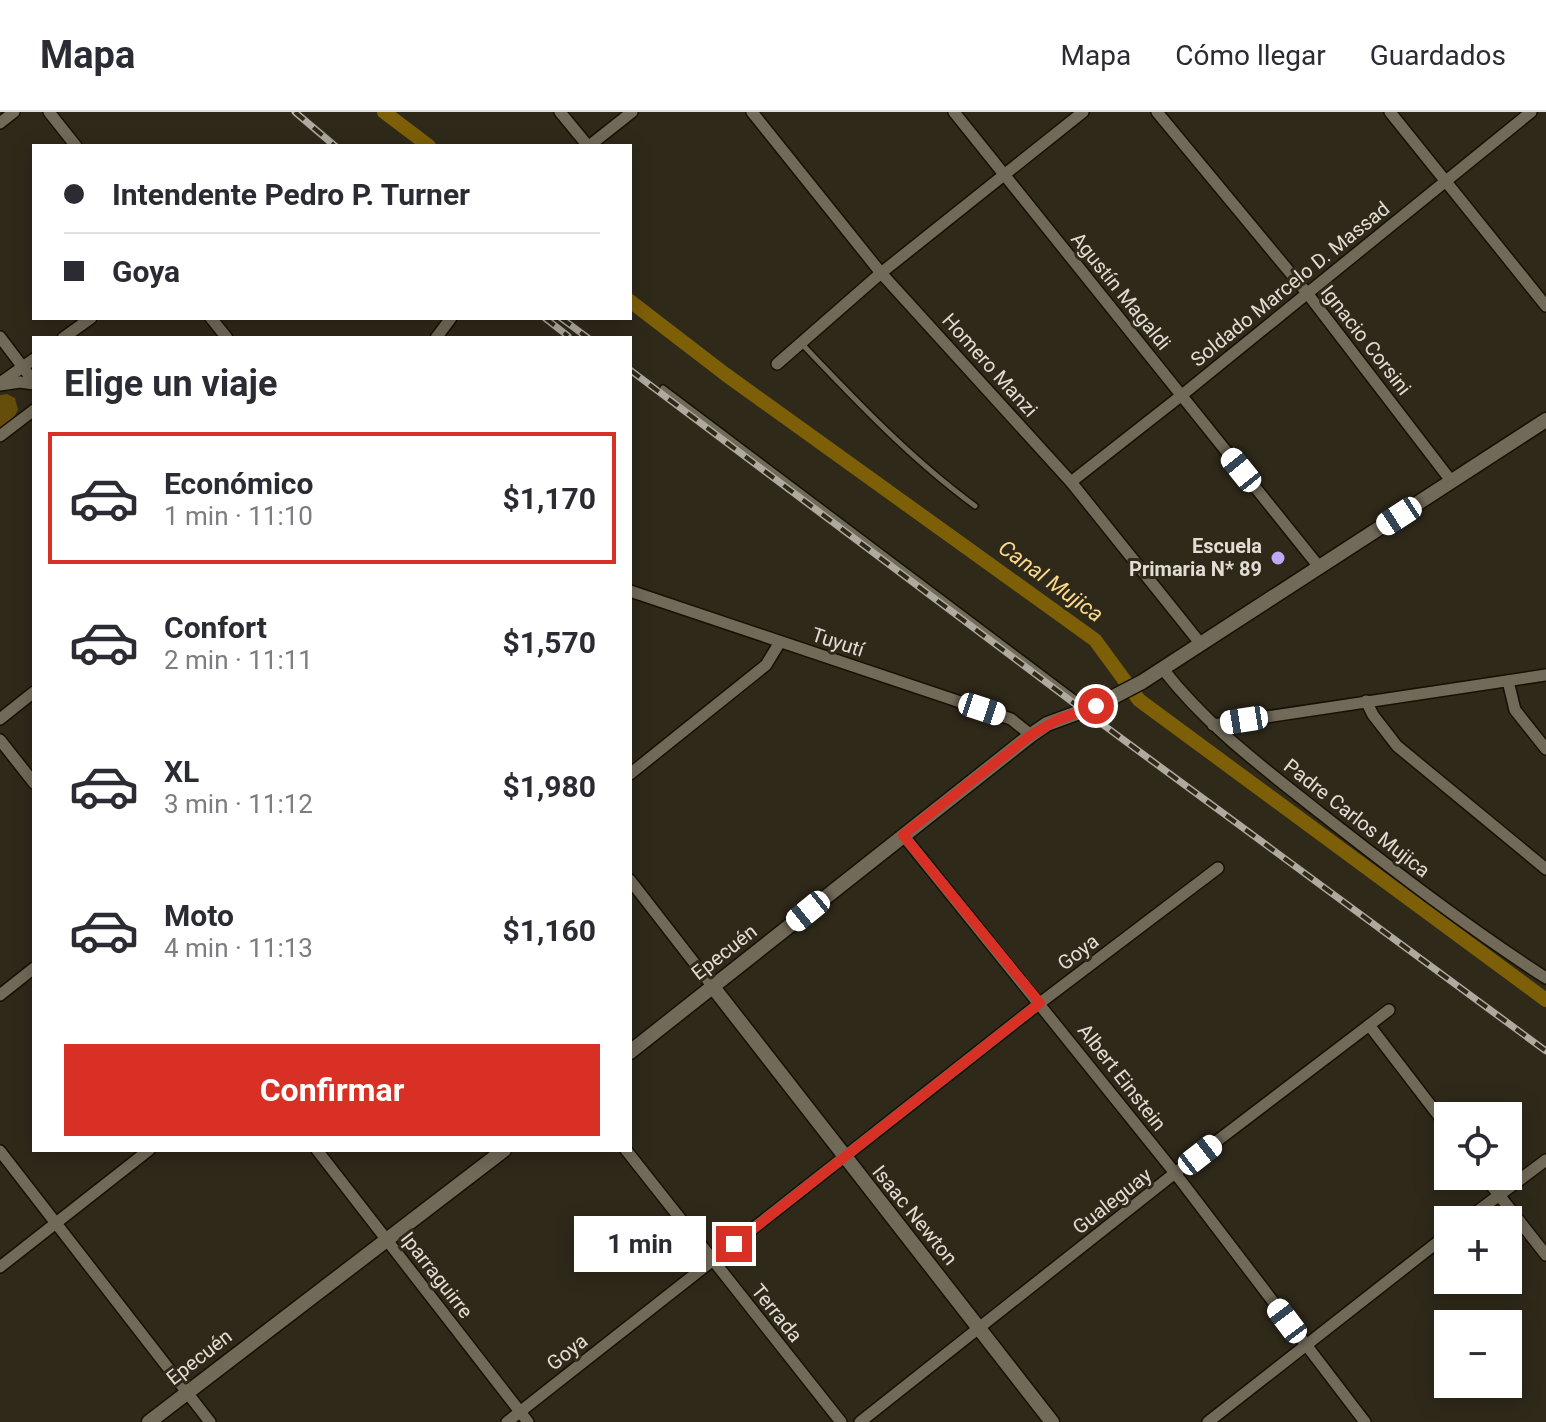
<!DOCTYPE html>
<html lang="es">
<head>
<meta charset="utf-8">
<style>
	:root { --surface:#fff; --page:#f2f2f3; --text:#2b2b33; --muted:#7c7c81; --line:#e1e1e2; --accent:#d93025 }
	body { margin:0; font-family:Roboto,sans-serif; background:var(--page); color:var(--text); height:100vh; display:flex; flex-direction:column; font-size:30px; white-space:nowrap }
	* { box-sizing:border-box; margin:0 }
	p { font-size:26px; color:var(--muted) }
	.icon { flex:none; width:44px; height:44px; fill:none; stroke:currentColor; stroke-width:2; stroke-linecap:round; stroke-linejoin:round }
	.map { position:relative; flex:1; overflow:hidden }
	.panel { position:absolute; left:32px; top:224px; width:600px; height:816px; display:flex; flex-direction:column; background:var(--surface); border-radius:0px; box-shadow:0 4px 20px #0003 }
	.panel>* { flex:none }
	.guide { position:absolute; left:32px; top:32px; width:600px; height:176px; border-radius:0px; box-shadow:0 4px 20px #0003; display:grid; align-content:center; height:176px; padding:0 32px; background:var(--surface) }
	.controls { position:absolute; left:1434px; top:990px; display:grid; gap:16px }
	.controls a { display:grid; place-items:center; width:88px; height:88px; border-radius:0px; background:var(--surface); box-shadow:0 4px 20px #0003; font-size:40px }
	.end { position:absolute; width:36px; height:36px; margin:-18px; border:10px solid #d93025; background:#fff; box-shadow:0 0 0 4px #fff }
	.from { border-radius:50% }
	.bubble { position:absolute; height:56px; border-radius:0px; background:var(--surface); box-shadow:0 4px 20px #0003; font-size:26px; font-weight:700; line-height:56px; text-align:center }
	.car { position:absolute; width:24px; height:48px; margin:-24px -12px; border-radius:10px; box-shadow:0 0 6px 2px #0007; background:linear-gradient(#fff 24%,#345 0 40%,#fff 0 76%,#345 0 86%,#fff 0) }
	.guide b { display:flex; align-items:center; gap:28px; height:76px; font-size:30px }
	.guide b+b { border-top:2px solid var(--line) }
	.guide i { width:20px; height:20px; background:var(--text) }
	ul { padding:0; list-style:none }
	li { display:flex; align-items:center; gap:24px; height:132px; margin:0 16px 12px; padding:0 16px; border:4px solid transparent; border-radius:0px }
	li div { flex:1 }
	li b { display:block; font-size:30px }
	li em { font-style:normal; font-weight:700 }
	li.on { border-color:var(--accent) }
	li>.icon { width:72px; height:72px; stroke-width:1.5 }
	h2 { padding:0 32px; font-size:36px; line-height:96px }
	.button { display:flex; gap:16px; margin-top:auto; padding:16px 32px }
	.button a { flex:1; height:92px; border-radius:0px; background:var(--accent); color:#fff; font-size:32px; font-weight:700; line-height:92px; text-align:center }
	header { display:flex; align-items:center; gap:48px; box-sizing:border-box; height:112px; padding:0 40px; background:var(--surface); border-bottom:2px solid var(--line) }
	header strong { font-size:38px }
	nav { display:flex; gap:44px; margin-inline-start:auto; font-size:28px }
	.map>svg:first-child { display:block }
	.green { fill:#654d0b }
	.lines { fill:none; stroke-linecap:round; stroke-linejoin:round }
	.canal { stroke:#7c5f07; stroke-width:14 }
	.service-casing { stroke:#171104; stroke-width:8 }
	.minor-casing { stroke:#171104; stroke-width:14 }
	.tertiary-casing { stroke:#171104; stroke-width:17 }
	.service { stroke:#716a59; stroke-width:5 }
	.minor { stroke:#716a59; stroke-width:11 }
	.tertiary { stroke:#716a59; stroke-width:14 }
	.rail-casing { stroke:#afaa9f; stroke-width:7 }
	.rail { stroke:#2f291a; stroke-width:4; stroke-dasharray:12; stroke-linecap:butt }
	.route { stroke:#d93025; stroke-width:10 }
	.poi-dot { fill:#bea9f4; stroke:#2f291a; stroke-width:3 }
	.labels { text-anchor:middle; dominant-baseline:central; stroke-width:6; stroke-linejoin:round; paint-order:stroke }
	.street-label { font-size:20px; fill:#e2ddd4; stroke:#2f291a }
	.poi-label { font-size:20px; font-weight:bold; fill:#e2ddd4; stroke:#2f291a; text-anchor:end }
	.water-label { font-size:22px; font-style:italic; fill:#fcda8b; stroke:#2f291a }
</style>
</head>
<body>
<header>
<strong>Mapa</strong>
<nav><a>Mapa</a><a>Cómo llegar</a><a>Guardados</a></nav>
</header>
<div class="map">
<svg width="1546" height="1310" viewBox="0 0 1546 1310">
	<rect width="100%" height="100%" fill="#2f291a"/>
	<!-- green -->
	<path class="green" d="M7,282L15,286L18,298L14,305L0,316V283Z"/>
	<g class="lines">
		<!-- canal -->
		<g class="canal">
			<path d="M384,0L429,34"/>
			<path d="M630,189L725,262L1095,528L1139,588L1546,888"/>
		</g>
		<defs>
			<g id="service">
				<path d="M801,231C856,289 911,347 975,394"/>
				<path d="M663,276L1088,596"/>
			</g>
			<g id="minor">
				<path d="M49,0L76,34"/>
				<path d="M560,0L588,34"/>
				<path d="M752,0L881,161L1071,370L1200,531"/>
				<path d="M954,0L1320,456"/>
				<path d="M1157,0L1307,181L1452,370"/>
				<path d="M1390,0L1546,194"/>
				<path d="M0,11L14,0"/>
				<path d="M589,34L632,0"/>
				<path d="M211,206L227,226"/>
				<path d="M0,225L34,270"/>
				<path d="M63,226L91,206"/>
				<path d="M436,226L451,206"/>
				<path d="M777,252L881,161L1083,0"/>
				<path d="M0,271L34,247"/>
				<path d="M0,273L20,270L34,272"/>
				<path d="M0,324L34,298"/>
				<path d="M1071,370L1182,283L1531,0"/>
				<path d="M630,479L1011,607L1031,623"/>
				<path d="M1162,556C1208,615 1261,654 1319,700C1393,758 1467,815 1546,866"/>
				<path d="M1508,569L1515,598L1546,637"/>
				<path d="M1366,589L1373,603L1397,634L1546,757"/>
				<path d="M0,607L34,580"/>
				<path d="M1213,613L1546,563"/>
				<path d="M0,628L34,671"/>
				<path d="M630,662L766,553L780,530"/>
				<path d="M903,723L1175,1061L1365,1310"/>
				<path d="M630,768L713,875"/>
				<path d="M0,883L34,856"/>
				<path d="M1369,913L1448,1016"/>
				<path d="M317,1038L528,1310"/>
				<path d="M626,1038L841,1310"/>
				<path d="M0,1039L210,1310"/>
				<path d="M1484,1064L1546,1143"/>
				<path d="M1466,1108L1546,1048"/>
				<path d="M0,1155L149,1038"/>
				<path d="M507,1310L1040,891L1218,756"/>
				<path d="M860,1310L1175,1061L1389,898"/>
				<path d="M1208,1310L1448,1122"/>
			</g>
			<g id="tertiary">
				<path d="M713,875L1052,1310"/>
				<path d="M630,940L1031,623L1047,612L1096,594L1142,570L1546,308"/>
				<path d="M149,1310L504,1038"/>
			</g>
		</defs>
		<!-- service casing -->
		<use href="#service" class="service-casing"/>
		<!-- minor casing -->
		<use href="#minor" class="minor-casing"/>
		<!-- tertiary casing -->
		<use href="#tertiary" class="tertiary-casing"/>
		<!-- service -->
		<use href="#service" class="service"/>
		<!-- minor -->
		<use href="#minor" class="minor"/>
		<!-- tertiary -->
		<use href="#tertiary" class="tertiary"/>
		<defs>
			<g id="rail">
				<path d="M295,0L335,34"/>
				<path d="M545,206L568,224"/>
				<path d="M561,206L588,226"/>
				<path d="M630,258L1083,598L1546,939"/>
			</g>
		</defs>
		<!-- rail casing -->
		<use href="#rail" class="rail-casing"/>
		<!-- rail -->
		<use href="#rail" class="rail"/>
	</g>
	<g class="lines">
		<!-- route -->
		<path class="route" d="M734,1132L1040,891L903,723L1031,623L1057,608L1096,594"/>
	</g>
	<!-- markers -->
	<circle class="poi-dot" cx="1278" cy="446" r="8"/>
	<g class="labels">
		<!-- street labels -->
		<g class="street-label">
			<text transform="translate(1290 172) rotate(-39)">Soldado Marcelo D. Massad</text>
			<text transform="translate(1121 179) rotate(51)">Agustín Magaldi</text>
			<text transform="translate(1366 228) rotate(52)">Ignacio Corsini</text>
			<text transform="translate(990 253) rotate(48)">Homero Manzi</text>
			<text transform="translate(838 530) rotate(18)">Tuyutí</text>
			<text transform="translate(1357 706) rotate(38)">Padre Carlos Mujica</text>
			<text transform="translate(724 840) rotate(-38)">Epecuén</text>
			<text transform="translate(1078 840) rotate(-37)">Goya</text>
			<text transform="translate(1122 965) rotate(52)">Albert Einstein</text>
			<text transform="translate(1112 1089) rotate(-38)">Gualeguay</text>
			<text transform="translate(915 1103) rotate(51)">Isaac Newton</text>
			<text transform="translate(437 1163) rotate(52)">Iparraguirre</text>
			<text transform="translate(777 1201) rotate(51)">Terrada</text>
			<text transform="translate(567 1240) rotate(-38)">Goya</text>
			<text transform="translate(199 1245) rotate(-38)">Epecuén</text>
		</g>
		<!-- poi labels -->
		<g class="poi-label">
			<text x="1262" y="434">Escuela<tspan x="1262" dy="23">Primaria N* 89</tspan></text>
		</g>
		<!-- water labels -->
		<g class="water-label">
			<text transform="translate(1051 469) rotate(36)">Canal Mujica</text>
		</g>
	</g>
</svg>
<div class="controls">
<a><svg class="icon" aria-label="locate" viewBox="0 0 24 24"><circle cx="12" cy="12" r="6"/><path d="M12 2v4M12 18v4M2 12h4M18 12h4"/></svg></a>
<a>+</a>
<a>−</a>
</div>
<i class="end from" style="left:1096px;top:594px"></i>
<i class="end" style="left:734px;top:1132px"></i>
<div class="bubble" style="left:574px;top:1104px;width:132px">1 min</div>
<i class="car" style="left:1241px;top:358px;rotate:321deg"></i>
<i class="car" style="left:1399px;top:404px;rotate:237deg"></i>
<i class="car" style="left:982px;top:597px;rotate:108deg"></i>
<i class="car" style="left:1244px;top:608px;rotate:261deg"></i>
<i class="car" style="left:808px;top:799px;rotate:231deg"></i>
<i class="car" style="left:1200px;top:1043px;rotate:52deg"></i>
<i class="car" style="left:1287px;top:1209px;rotate:323deg"></i>
<div class="guide">
<b><i class="from"></i>Intendente Pedro P. Turner</b>
<b><i></i>Goya</b>
</div>
<section class="panel">
<h2>Elige un viaje</h2>
<ul>
<li class="on"><svg class="icon" aria-label="car" viewBox="0 0 24 24"><path d="M5 17H2v-5l4-1 3-4h7l3 4 3 1v5h-3M9 17h6M6 11h13"/><circle cx="7" cy="17" r="2"/><circle cx="17" cy="17" r="2"/></svg><div><b>Económico</b><p>1 min · 11:10</p></div><em>$1,170</em></li>
<li><svg class="icon" aria-label="car" viewBox="0 0 24 24"><path d="M5 17H2v-5l4-1 3-4h7l3 4 3 1v5h-3M9 17h6M6 11h13"/><circle cx="7" cy="17" r="2"/><circle cx="17" cy="17" r="2"/></svg><div><b>Confort</b><p>2 min · 11:11</p></div><em>$1,570</em></li>
<li><svg class="icon" aria-label="car" viewBox="0 0 24 24"><path d="M5 17H2v-5l4-1 3-4h7l3 4 3 1v5h-3M9 17h6M6 11h13"/><circle cx="7" cy="17" r="2"/><circle cx="17" cy="17" r="2"/></svg><div><b>XL</b><p>3 min · 11:12</p></div><em>$1,980</em></li>
<li><svg class="icon" aria-label="car" viewBox="0 0 24 24"><path d="M5 17H2v-5l4-1 3-4h7l3 4 3 1v5h-3M9 17h6M6 11h13"/><circle cx="7" cy="17" r="2"/><circle cx="17" cy="17" r="2"/></svg><div><b>Moto</b><p>4 min · 11:13</p></div><em>$1,160</em></li>
</ul>
<div class="button"><a>Confirmar</a></div>
</section>
</div>
</body>
</html>
